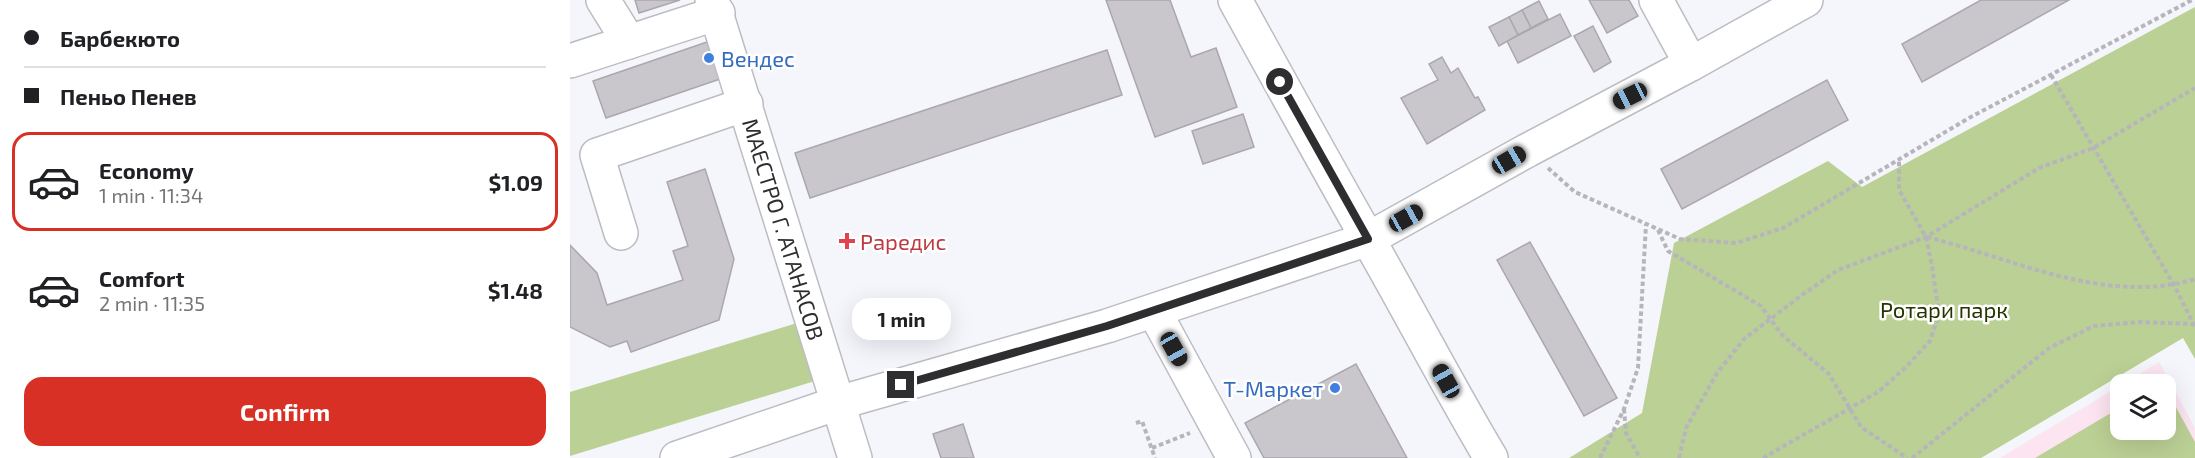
<!DOCTYPE html>
<html lang="en">
<head>
<meta charset="utf-8">
<style>
	:root { --surface:#fff; --page:#f2f2f2; --text:#202124; --muted:#757577; --line:#e0e0e0; --accent:#d93025 }
	body { margin:0; font-family:"Exo 2",sans-serif; background:var(--page); color:var(--text); height:100vh; display:flex; flex-direction:column; font-size:22px; white-space:nowrap }
	* { box-sizing:border-box; margin:0 }
	p { font-size:20px; color:var(--muted) }
	.icon { flex:none; width:33px; height:33px; fill:none; stroke:currentColor; stroke-width:2; stroke-linecap:round; stroke-linejoin:round }
	.map { position:relative; flex:1; overflow:hidden }
	.drawer { display:flex; flex-direction:column; background:var(--surface); width:570px }
	.drawer>* { flex:none }
	.top-card { display:grid; align-content:center; height:132px; padding:0 24px; background:var(--surface) }
	.fabs { position:absolute; left:1540px; top:374px; display:grid; gap:12px }
	.fabs a { display:grid; place-items:center; width:66px; height:66px; border-radius:12px; background:var(--surface); box-shadow:0 6px 24px #0002; font-size:30px }
	.end { position:absolute; width:27px; height:27px; margin:-14px; border:8px solid #2e2e31; background:#fff; box-shadow:0 0 0 3px #fff }
	.from { border-radius:50% }
	.bubble { position:absolute; height:42px; border-radius:18px; background:var(--surface); box-shadow:0 6px 24px #0002; font-size:20px; font-weight:700; line-height:42px; text-align:center }
	.car { position:absolute; width:18px; height:36px; margin:-18px -9px; border-radius:8px; box-shadow:0 0 4px 2px #0007; background:linear-gradient(#222 24%,#8ab4d8 0 40%,#222 0 76%,#8ab4d8 0 86%,#222 0) }
	.top-card b { display:flex; align-items:center; gap:21px; height:57px; font-size:22px }
	.top-card b+b { border-top:2px solid var(--line) }
	.top-card i { width:15px; height:15px; background:var(--text) }
	ul { padding:0; list-style:none }
	li { display:flex; align-items:center; gap:18px; height:99px; margin:0 12px 9px; padding:0 12px; border:3px solid transparent; border-radius:18px }
	li div { flex:1 }
	li b { display:block; font-size:22px }
	li em { font-style:normal; font-weight:700 }
	li.selected { border-color:var(--accent) }
	li>.icon { width:54px; height:54px; stroke-width:1.5 }
	.action { display:flex; gap:12px; margin-top:auto; padding:12px 24px }
	.action a { flex:1; height:69px; border-radius:18px; background:var(--accent); color:#fff; font-size:24px; font-weight:700; line-height:69px; text-align:center }
	main { display:flex; flex:1; min-height:0 }
	.map>svg:first-child { display:block }
	.education { fill:#fce4f1 }
	.green { fill:#bbd095 }
	.building { fill:#cac7cc; stroke:#aba7ad; stroke-width:1.5 }
	.lines { fill:none; stroke-linecap:round; stroke-linejoin:round }
	.minor-casing { stroke:#bcbdc3; stroke-width:36 }
	.path { stroke:#b5b5bb; stroke-width:4; stroke-dasharray:4.5 3; stroke-linecap:butt }
	.minor { stroke:#fff; stroke-width:33 }
	.route { stroke:#2e2e31; stroke-width:8 }
	.shop-dot { fill:#3f7fe0; stroke:#fff; stroke-width:2 }
	.health-dot { fill:#e0444e; stroke:#fff; stroke-width:2 }
	.labels { text-anchor:middle; dominant-baseline:central; stroke-width:5; stroke-linejoin:round; paint-order:stroke }
	.shop-label { font-size:22px; fill:#366cbe; stroke:#fff; text-anchor:start }
	.street-label { font-size:22px; fill:#2e2e31; stroke:#fff }
	.health-label { font-size:22px; fill:#be3a42; stroke:#fff; text-anchor:start }
	.park-label { font-size:22px; fill:#263500; stroke:#fff }
</style>
</head>
<body>
<main>
<section class="drawer">
<div class="top-card">
<b><i class="from"></i>Барбекюто</b>
<b><i></i>Пеньо Пенев</b>
</div>
<ul>
<li class="selected"><svg class="icon" aria-label="car" viewBox="0 0 24 24"><path d="M5 17H2v-5l4-1 3-4h7l3 4 3 1v5h-3M9 17h6M6 11h13"/><circle cx="7" cy="17" r="2"/><circle cx="17" cy="17" r="2"/></svg><div><b>Economy</b><p>1 min · 11:34</p></div><em>$1.09</em></li>
<li><svg class="icon" aria-label="car" viewBox="0 0 24 24"><path d="M5 17H2v-5l4-1 3-4h7l3 4 3 1v5h-3M9 17h6M6 11h13"/><circle cx="7" cy="17" r="2"/><circle cx="17" cy="17" r="2"/></svg><div><b>Comfort</b><p>2 min · 11:35</p></div><em>$1.48</em></li>
</ul>
<div class="action"><a>Confirm</a></div>
</section>
<div class="map">
<svg width="1625" height="458" viewBox="0 0 1625 458">
	<rect width="100%" height="100%" fill="#f5f5fc"/>
	<!-- education -->
	<path class="education" d="M1589,362L1625,428V458H1430L1551,385V429H1596V384H1553Z"/>
	<!-- green -->
	<g class="green">
		<path d="M1625,7V359L1613,338L1411,458H999L1072,413L1104,243L1258,161L1292,187Z"/>
		<path d="M227,323L245,381L0,456V392Z"/>
		<path d="M1596,389L1625,442V458H1465L1551,407V429H1596Z"/>
	</g>
	<!-- building -->
	<g class="building">
		<path d="M65,0H110L69,13Z"/>
		<path d="M536,0H600L621,57L646,48L667,107L585,137Z"/>
		<path d="M1019,0H1059L1068,16L1037,33Z"/>
		<path d="M1411,0H1499L1352,82L1332,44Z"/>
		<path d="M969,1L978,19L961,28L952,10Z"/>
		<path d="M952,10L961,28L948,35L939,17Z"/>
		<path d="M990,14L1001,36L948,63L937,41Z"/>
		<path d="M939,17L948,35L929,46L919,27Z"/>
		<path d="M1023,26L1041,62L1024,72L1004,36Z"/>
		<path d="M137,42L150,79L36,118L23,81Z"/>
		<path d="M537,50L552,95L240,198L225,153Z"/>
		<path d="M872,57L881,73L888,68L905,98L908,97L915,110L857,144L831,98L868,80L859,64Z"/>
		<path d="M1257,80L1278,120L1112,209L1091,169Z"/>
		<path d="M673,114L684,147L633,164L622,131Z"/>
		<path d="M135,169L164,259L149,320L61,352L57,341L40,347L0,327V245L27,273L37,305L113,280L103,251L118,246L97,182Z"/>
		<path d="M960,242L1047,398L1014,416L927,260Z"/>
		<path d="M786,364L837,458H694L675,423Z"/>
		<path d="M393,424L404,458H371L363,434Z"/>
	</g>
	<g class="lines">
		<defs>
			<g id="minor">
				<path d="M33,0L59,42"/>
				<path d="M142,0L285,458"/>
				<path d="M665,0C709,80 753,160 798,239C840,312 878,386 921,458"/>
				<path d="M1086,0L1121,64"/>
				<path d="M0,61L148,13"/>
				<path d="M51,233L27,155L176,104"/>
				<path d="M584,311L664,458"/>
				<path d="M107,458L268,403L537,326L798,239L958,150L1121,64L1236,0"/>
			</g>
		</defs>
		<!-- minor casing -->
		<use href="#minor" class="minor-casing"/>
		<!-- path -->
		<g class="path">
			<path d="M1481,75L1604,285L1625,327"/>
			<path d="M978,168L1005,192L1110,239L1166,243L1213,228L1399,118L1622,0"/>
			<path d="M1088,230L1098,251L1191,306L1212,335L1259,374L1291,427L1337,458"/>
			<path d="M1357,237C1442,258 1536,306 1625,279"/>
			<path d="M1054,409L1056,433L1070,458"/>
			<path d="M566,423L572,421L585,458"/>
			<path d="M582,448L620,433"/>
			<path d="M1030,458L1054,409L1068,368L1076,224"/>
			<path d="M1109,458L1116,428L1147,373L1174,339L1232,295L1268,270L1356,237L1469,168L1523,148L1625,88"/>
			<path d="M1193,458L1308,392L1336,367L1360,341L1369,314L1362,266L1356,237L1329,190V160"/>
			<path d="M1342,458L1479,348L1524,326L1570,322L1623,324"/>
		</g>
		<!-- minor -->
		<use href="#minor" class="minor"/>
	</g>
	<g class="lines">
		<!-- route -->
		<path class="route" d="M331,385L537,326L798,239L710,82"/>
	</g>
	<!-- markers -->
	<g class="shop-dot">
		<circle cx="139" cy="58" r="6"/>
		<circle cx="765" cy="388" r="6"/>
	</g>
	<path class="health-dot" d="M274 232h6v6h6v6h-6v6h-6v-6h-6v-6h6z"/>
	<g class="labels">
		<!-- shop labels -->
		<g class="shop-label">
			<text x="151" y="58">Вендес</text>
			<text x="753" y="388" text-anchor="end">Т-Маркет</text>
		</g>
		<!-- street labels -->
		<g class="street-label">
			<text transform="translate(214 229) rotate(73)">МАЕСТРО Г. АТАНАСОВ</text>
		</g>
		<!-- health labels -->
		<g class="health-label">
			<text x="290" y="241">Раредис</text>
		</g>
		<!-- park labels -->
		<g class="park-label">
			<text x="1374" y="309">Ротари парк</text>
		</g>
	</g>
</svg>
<div class="fabs">
<a><svg class="icon" aria-label="layers" viewBox="0 0 24 24"><path d="M12 4l9 5-9 5-9-5zM3 14l9 5 9-5"/></svg></a>
</div>
<i class="end from" style="left:710px;top:82px"></i>
<i class="end" style="left:331px;top:385px"></i>
<div class="bubble" style="left:282px;top:298px;width:99px">1 min</div>
<i class="car" style="left:1060px;top:96px;rotate:243deg"></i>
<i class="car" style="left:939px;top:160px;rotate:60deg"></i>
<i class="car" style="left:836px;top:218px;rotate:61deg"></i>
<i class="car" style="left:604px;top:349px;rotate:151deg"></i>
<i class="car" style="left:876px;top:381px;rotate:331deg"></i>
</div>
</main>
</body>
</html>
